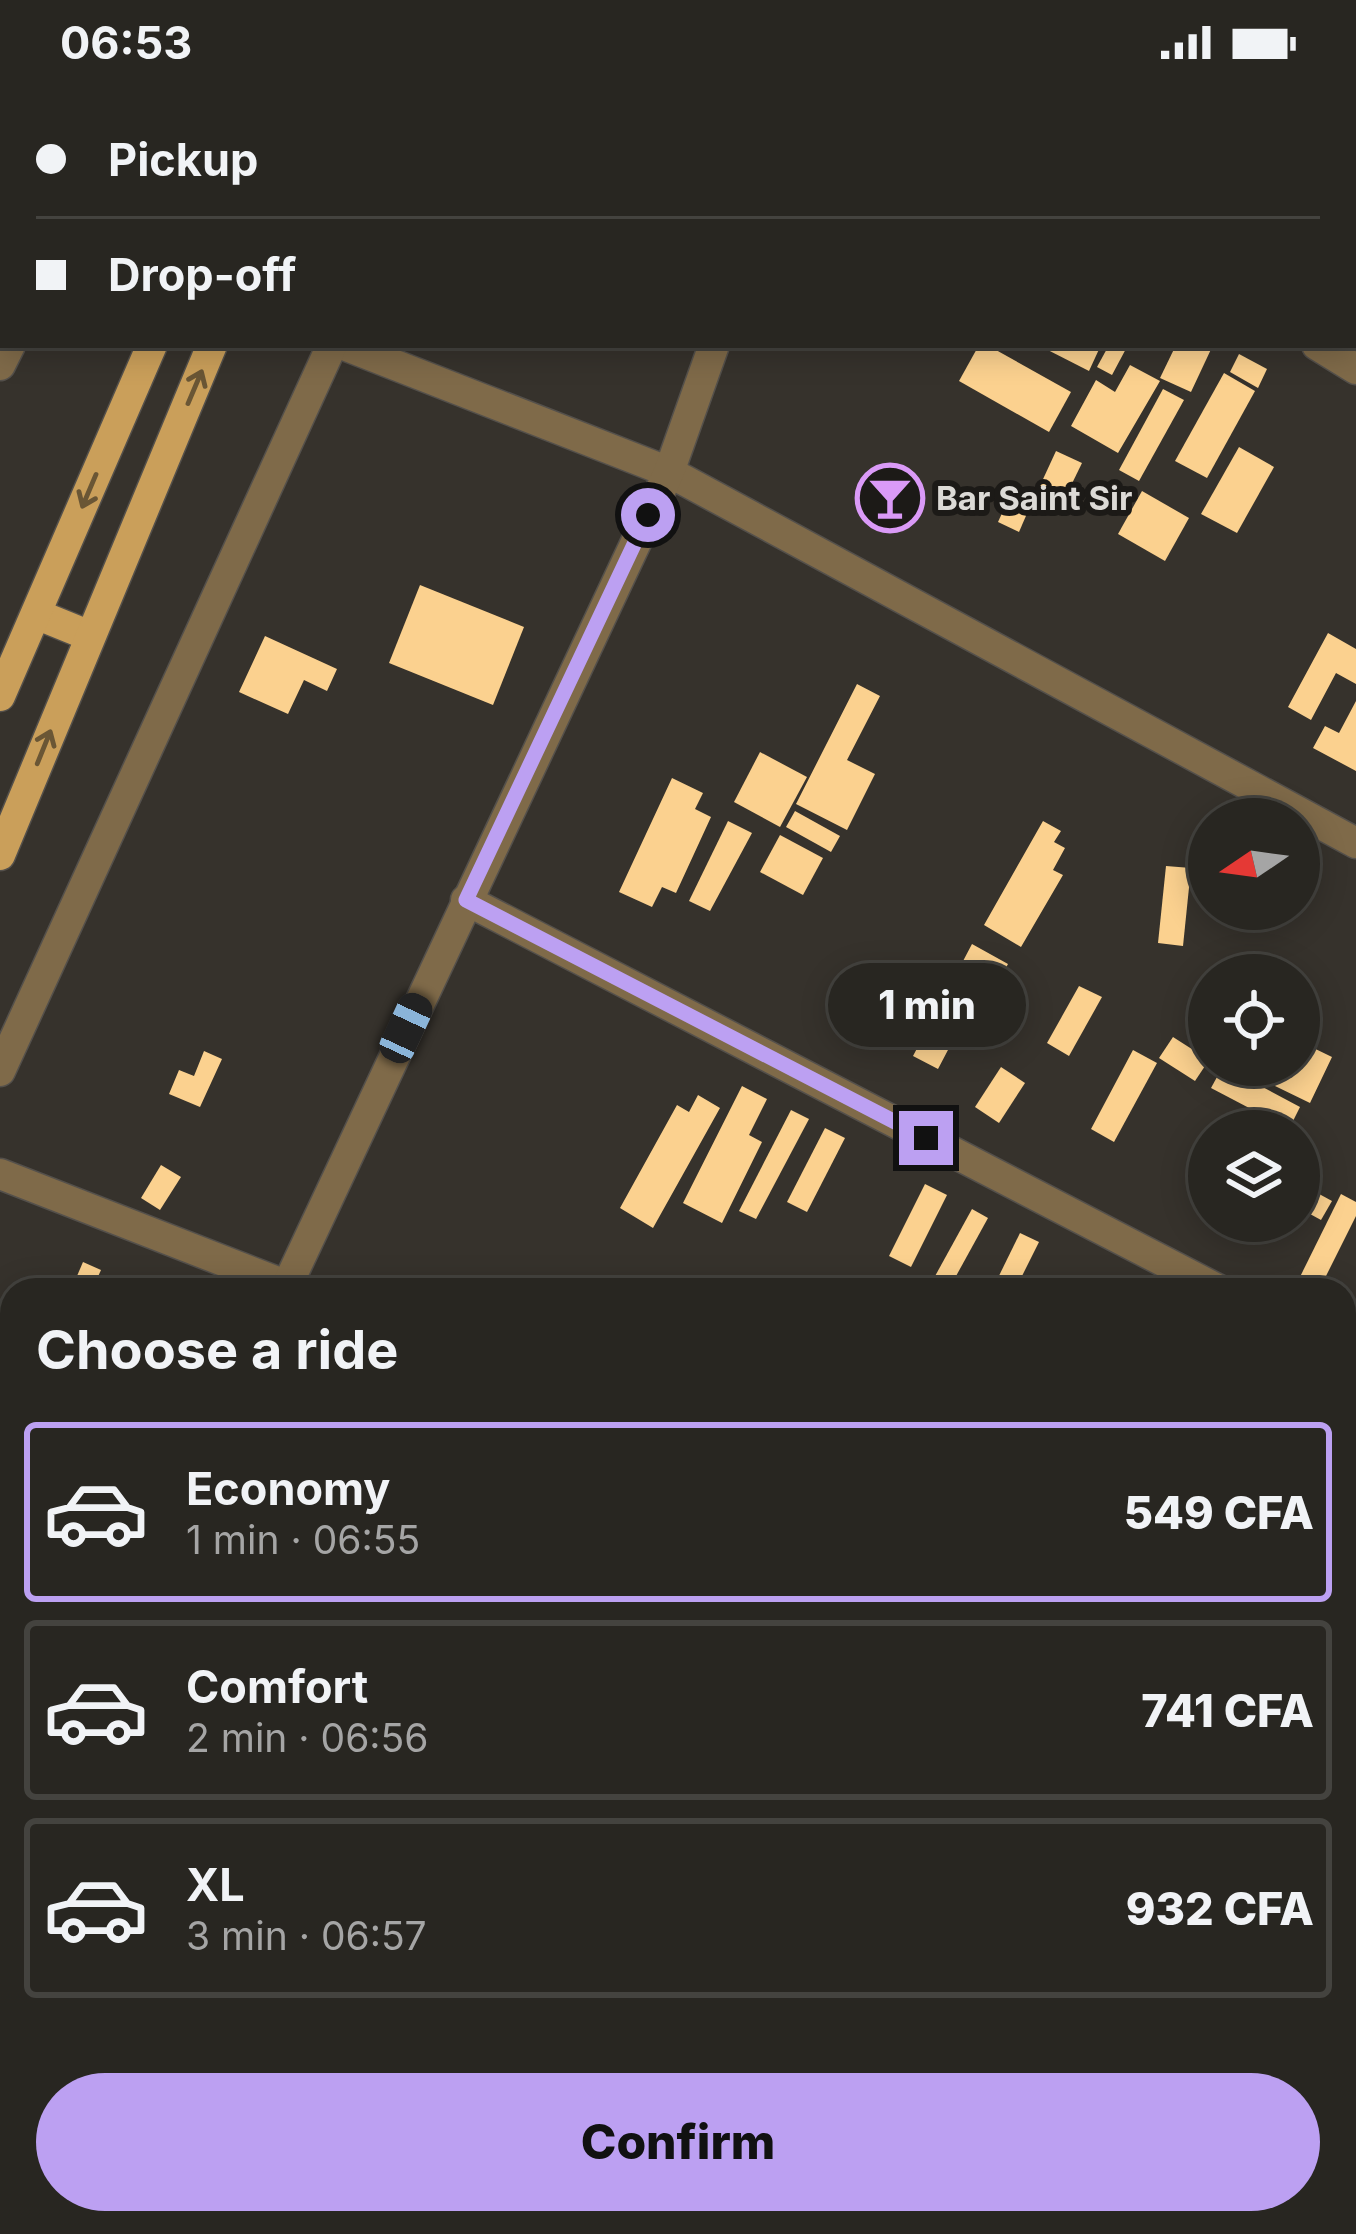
<!DOCTYPE html>
<html lang="en">
<head>
<meta charset="utf-8">
<style>
	:root { --surface:#282621; --page:#34322e; --text:#f1f3f6; --muted:#a5a5a5; --line:#44433f; --accent:#bca0f2 }
	body { margin:0; font-family:Inter,sans-serif; background:var(--page); color:var(--text); height:100vh; display:flex; flex-direction:column; font-size:45px; white-space:nowrap }
	* { box-sizing:border-box; margin:0 }
	p { font-size:39px; color:var(--muted) }
	.icon { flex:none; width:66px; height:66px; fill:none; stroke:currentColor; stroke-width:2; stroke-linecap:round; stroke-linejoin:round }
	.map { position:relative; flex:1; overflow:hidden }
	.details { position:absolute; left:0px; top:1194px; width:1356px; height:957px; display:flex; flex-direction:column; background:var(--surface); border-radius:36px 36px 0 0; box-shadow:0 6px 30px #0003,0 0 0 3px var(--line) }
	.details>* { flex:none }
	.banner { position:absolute; left:0px; top:0px; width:1356px; height:264px; box-shadow:0 6px 30px #0003,0 0 0 3px var(--line); display:grid; align-content:center; height:264px; padding:0 36px; background:var(--surface) }
	.needle { width:78px; rotate:257deg }
	.fabs { position:absolute; left:1188px; top:714px; display:grid; gap:24px }
	.fabs a { display:grid; place-items:center; width:132px; height:132px; border-radius:50%; background:var(--surface); box-shadow:0 6px 30px #0003,0 0 0 3px var(--line); font-size:60px }
	.end { position:absolute; width:54px; height:54px; margin:-27px; border:15px solid #bca0f2; background:#111; box-shadow:0 0 0 6px #111 }
	.from { border-radius:50% }
	.bubble { position:absolute; height:84px; border-radius:42px; background:var(--surface); box-shadow:0 6px 30px #0003,0 0 0 3px var(--line); font-size:39px; font-weight:800; line-height:84px; text-align:center }
	.car { position:absolute; width:36px; height:72px; margin:-36px -18px; border-radius:15px; box-shadow:0 0 9px 3px #0007; background:linear-gradient(#222 24%,#8ab4d8 0 40%,#222 0 76%,#8ab4d8 0 86%,#222 0) }
	.banner b { display:flex; align-items:center; gap:42px; height:114px; font-size:45px }
	.banner b+b { border-top:3px solid var(--line) }
	.banner i { width:30px; height:30px; background:var(--text) }
	ul { padding:0; list-style:none }
	li { display:flex; align-items:center; gap:36px; height:180px; margin:0 24px 18px; padding:0 12px; border:6px solid var(--line); border-radius:12px }
	li div { flex:1 }
	li b { display:block; font-size:45px }
	li em { font-style:normal; font-weight:800 }
	li.current { border-color:var(--accent) }
	li>.icon { width:108px; height:108px; stroke-width:1.5 }
	h2 { padding:0 36px; font-size:54px; line-height:144px }
	.action { display:flex; gap:24px; margin-top:auto; padding:24px 36px }
	.action a { flex:1; height:138px; border-radius:72px; background:var(--accent); color:#111; font-size:48px; font-weight:800; line-height:138px; text-align:center }
	.status { display:flex; justify-content:space-between; align-items:center; height:84px; padding:0 60px; background:var(--surface); direction:ltr }
	.status svg { height:33px; fill:currentColor }
	.map>svg:first-child { display:block }
	.building { fill:#fbd18f }
	.lines { fill:none; stroke-linecap:round; stroke-linejoin:round }
	.minor-casing { stroke:#54504b; stroke-width:33 }
	.major-casing { stroke:#54504b; stroke-width:33 }
	.minor { stroke:#7f6a49; stroke-width:30 }
	.major { stroke:#ca9f5a; stroke-width:30 }
	.oneway { stroke:#6a5635 }
	.route { stroke:#bca0f2; stroke-width:15 }
	.labels { text-anchor:middle; dominant-baseline:central; stroke-width:12; stroke-linejoin:round; paint-order:stroke }
	.poi-label { font-size:33px; font-weight:bold; fill:#dcdad6; stroke:#1c1a17; text-anchor:start }
</style>
</head>
<body>
<div class="status"><b>06:53</b><svg viewBox="0 0 49 12"><path d="M0 12V9h3v3zM5 12V6h3v6zM10 12V3h3v9zM15 12V0h3v12zM26 1h20v11H26zM47 4h2v5h-2z"/></svg></div>
<div class="map">
<svg width="1356" height="2150" viewBox="0 0 1356 2150">
	<rect width="100%" height="100%" fill="#36322c"/>
	<!-- building -->
	<g class="building">
		<path d="M979,261H987L1071,308L1049,348L959,297Z"/>
		<path d="M1038,261H1101L1089,287Z"/>
		<path d="M1109,261H1128L1112,291L1097,283Z"/>
		<path d="M1176,261H1213L1191,308L1160,294Z"/>
		<path d="M1239,270L1267,285L1258,304L1230,288Z"/>
		<path d="M1130,281L1160,297L1118,369L1071,342L1096,296L1115,308Z"/>
		<path d="M1224,289L1255,307L1207,394L1175,377Z"/>
		<path d="M1163,305L1184,316L1139,397L1119,386Z"/>
		<path d="M1239,363L1274,383L1237,449L1201,430Z"/>
		<path d="M1056,367L1082,379L1063,418L1038,406Z"/>
		<path d="M1015,401L1035,411L1019,448L998,438Z"/>
		<path d="M1142,407L1189,434L1165,477L1118,450Z"/>
		<path d="M420,501L524,543L493,621L389,579Z"/>
		<path d="M1328,549L1356,565V600L1336,589L1311,636L1288,623Z"/>
		<path d="M265,552L337,585L327,607L304,596L288,630L239,608Z"/>
		<path d="M857,600L880,612L847,676L875,690L847,746L796,720Z"/>
		<path d="M1356,617V687L1313,664L1325,642L1339,649Z"/>
		<path d="M760,668L807,693L780,743L734,718Z"/>
		<path d="M672,694L703,709L695,725L711,733L676,809L662,803L652,823L619,808Z"/>
		<path d="M795,727L840,752L831,768L786,743Z"/>
		<path d="M728,737L752,749L710,827L689,817Z"/>
		<path d="M1043,737L1061,747L1054,758L1065,764L1053,786L1063,791L1021,863L984,841Z"/>
		<path d="M780,751L823,774L803,811L760,788Z"/>
		<path d="M1166,782L1191,784L1183,862L1158,859Z"/>
		<path d="M972,860L1008,880L980,932L969,926L938,985L913,972Z"/>
		<path d="M1079,902L1102,913L1069,972L1047,959Z"/>
		<path d="M1173,953L1209,976L1195,997L1159,974Z"/>
		<path d="M1299,957L1332,973L1310,1019L1275,1002L1284,981H1299Z"/>
		<path d="M1133,966L1157,979L1114,1058L1091,1045Z"/>
		<path d="M204,967L222,975L200,1023L169,1010L179,986L194,992Z"/>
		<path d="M1223,982L1300,1023L1289,1045L1211,1004Z"/>
		<path d="M1001,983L1025,999L999,1039L975,1023Z"/>
		<path d="M742,1002L767,1015L749,1051L762,1058L722,1139L683,1119Z"/>
		<path d="M698,1011L720,1024L653,1144L620,1124L677,1021L689,1028Z"/>
		<path d="M791,1026L809,1035L756,1135L739,1127Z"/>
		<path d="M825,1044L845,1054L807,1128L787,1118Z"/>
		<path d="M161,1081L181,1093L160,1126L141,1114Z"/>
		<path d="M1299,1099L1332,1117L1321,1136L1299,1124Z"/>
		<path d="M925,1100L947,1111L911,1183L889,1172Z"/>
		<path d="M1341,1110L1356,1118V1132L1319,1206H1300L1295,1203Z"/>
		<path d="M972,1125L988,1134L950,1203L934,1194Z"/>
		<path d="M1020,1149L1039,1158L1015,1206H992Z"/>
		<path d="M83,1178L101,1186L92,1206H71Z"/>
		<path d="M0,1216L12,1223L10,1276L0,1271Z"/>
		<path d="M4,1311L12,1315V1386L5,1401L0,1398V1320Z"/>
		<path d="M12,1413V1468L0,1463V1439Z"/>
		<path d="M0,1652L12,1658V1666L5,1680L0,1678Z"/>
		<path d="M1344,1804L1356,1810V1858L1344,1881Z"/>
		<path d="M225,2139H261L283,2150H219Z"/>
		<path d="M794,2139H823L817,2150H788Z"/>
		<path d="M862,2139H912L911,2150H861Z"/>
		<path d="M1071,2139H1122L1143,2150H1092Z"/>
		<path d="M1285,2139H1331L1325,2150H1279Z"/>
	</g>
	<g class="lines">
		<defs>
			<g id="minor">
				<path d="M811,0L817,3"/>
				<path d="M133,3L135,0"/>
				<path d="M440,3L441,0"/>
				<path d="M1353,194L1356,188"/>
				<path d="M344,261L669,388L1356,759"/>
				<path d="M1317,261L1356,285"/>
				<path d="M0,281L10,261"/>
				<path d="M466,816L1219,1206"/>
				<path d="M0,987L332,261"/>
				<path d="M0,1090L298,1206"/>
				<path d="M285,1206L669,388L714,261"/>
				<path d="M1344,1271L1356,1277"/>
				<path d="M1344,1552L1356,1528"/>
				<path d="M1344,1733L1356,1740"/>
				<path d="M0,1844L12,1817"/>
				<path d="M1027,2139L1048,2150"/>
				<path d="M426,2150L431,2139"/>
			</g>
			<g id="major">
				<path d="M264,3L266,0"/>
				<path d="M322,3L323,0"/>
				<path d="M36,530L90,552"/>
				<path d="M0,612L152,261"/>
				<path d="M0,771L212,261"/>
			</g>
		</defs>
		<!-- minor casing -->
		<use href="#minor" class="minor-casing"/>
		<!-- major casing -->
		<use href="#major" class="major-casing"/>
		<!-- minor -->
		<use href="#minor" class="minor"/>
		<!-- major -->
		<use href="#major" class="major"/>
	</g>
	<!-- one-way arrows -->
	<defs><path id="oneway-shaft" d="M-6 0H5M1.5-3L5.5 0L1.5 3" fill="none" stroke-width="1.6" stroke-linecap="round" stroke-linejoin="round" transform="scale(3)"/></defs>
	<g class="oneway">
		<use href="#oneway-shaft" transform="translate(195 303) rotate(-67)"/>
		<use href="#oneway-shaft" transform="translate(89 407) rotate(113)"/>
		<use href="#oneway-shaft" transform="translate(44 663) rotate(-68)"/>
	</g>
	<g class="lines">
		<!-- route -->
		<path class="route" d="M648,431L466,816L926,1054"/>
	</g>
	<!-- icons -->
	<defs>
		<symbol id="bar-ring" viewBox="-11 -11 22 22"><circle r="9.5" fill="#1c1a17" stroke="#da9af7" stroke-width="1.5"/><path d="M-6-5H6L.8 .8V4.5H3.5V6h-7V4.5H-.8V.8Z" fill="#da9af7"/></symbol>
	</defs>
	<g fill-rule="evenodd">
		<use href="#bar-ring" x="852" y="376" width="76" height="76"/>
	</g>
	<g class="labels">
		<!-- poi labels -->
		<g class="poi-label">
			<text x="936" y="414">Bar Saint Sir</text>
		</g>
	</g>
</svg>
<div class="fabs">
<a><svg class="needle" viewBox="-14 -14 28 28"><path d="M0-13l5 13h-10z" fill="#e53935"/><path d="M0 13l5-13h-10z" fill="#a5a5a5"/></svg></a>
<a><svg class="icon" aria-label="locate" viewBox="0 0 24 24"><circle cx="12" cy="12" r="6"/><path d="M12 2v4M12 18v4M2 12h4M18 12h4"/></svg></a>
<a><svg class="icon" aria-label="layers" viewBox="0 0 24 24"><path d="M12 4l9 5-9 5-9-5zM3 14l9 5 9-5"/></svg></a>
</div>
<i class="end from" style="left:648px;top:431px"></i>
<i class="end" style="left:926px;top:1054px"></i>
<div class="bubble" style="left:828px;top:879px;width:198px">1 min</div>
<i class="car" style="left:406px;top:944px;rotate:25deg"></i>
<div class="banner">
<b><i class="from"></i>Pickup</b>
<b><i></i>Drop-off</b>
</div>
<section class="details">
<h2>Choose a ride</h2>
<ul>
<li class="current"><svg class="icon" aria-label="car" viewBox="0 0 24 24"><path d="M5 17H2v-5l4-1 3-4h7l3 4 3 1v5h-3M9 17h6M6 11h13"/><circle cx="7" cy="17" r="2"/><circle cx="17" cy="17" r="2"/></svg><div><b>Economy</b><p>1 min · 06:55</p></div><em>549 CFA</em></li>
<li><svg class="icon" aria-label="car" viewBox="0 0 24 24"><path d="M5 17H2v-5l4-1 3-4h7l3 4 3 1v5h-3M9 17h6M6 11h13"/><circle cx="7" cy="17" r="2"/><circle cx="17" cy="17" r="2"/></svg><div><b>Comfort</b><p>2 min · 06:56</p></div><em>741 CFA</em></li>
<li><svg class="icon" aria-label="car" viewBox="0 0 24 24"><path d="M5 17H2v-5l4-1 3-4h7l3 4 3 1v5h-3M9 17h6M6 11h13"/><circle cx="7" cy="17" r="2"/><circle cx="17" cy="17" r="2"/></svg><div><b>XL</b><p>3 min · 06:57</p></div><em>932 CFA</em></li>
</ul>
<div class="action"><a>Confirm</a></div>
</section>
</div>
</body>
</html>
